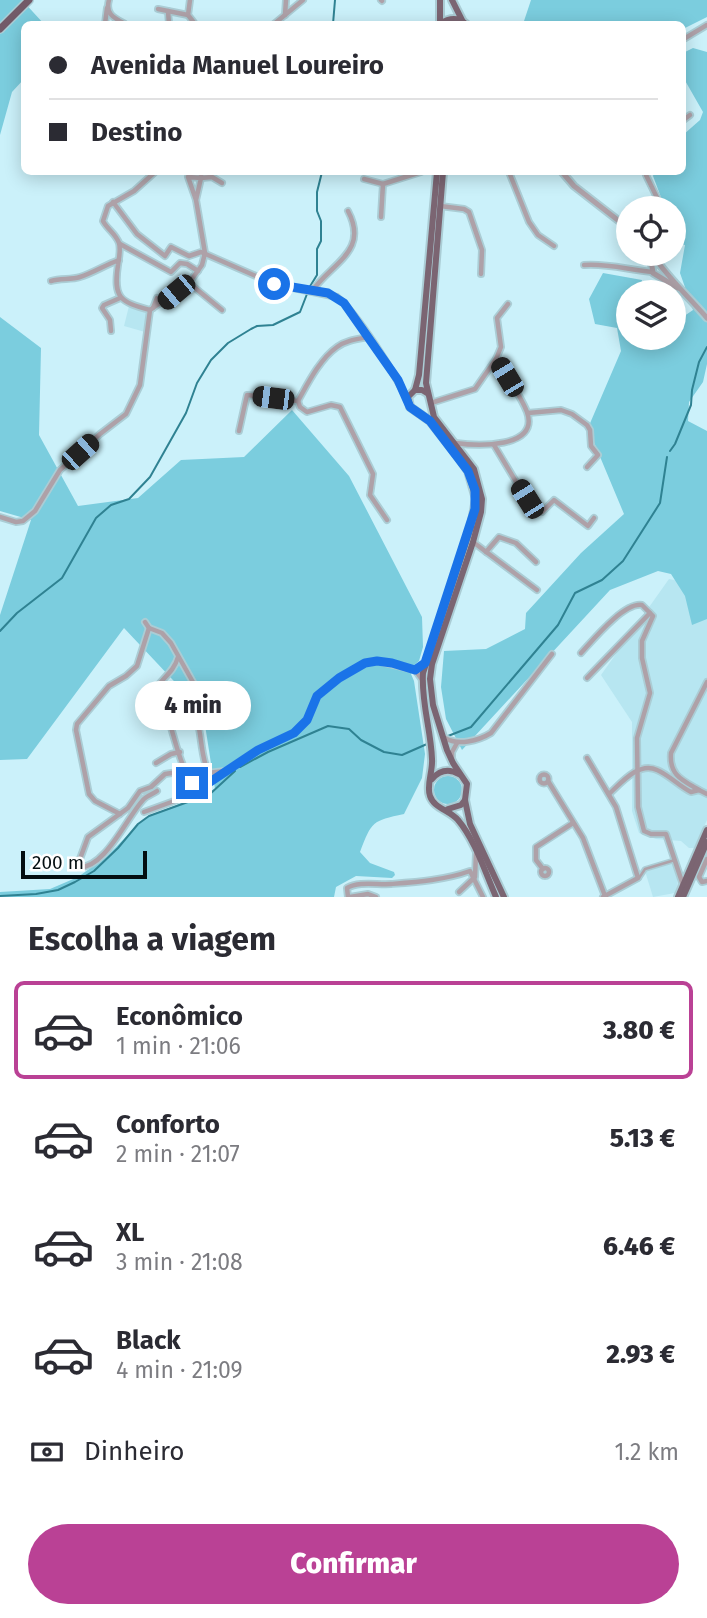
<!DOCTYPE html>
<html lang="pt">
<head>
<meta charset="utf-8">
<style>
	:root { --surface:#fff; --page:#f7f7f7; --text:#2b2b33; --muted:#7c7c81; --line:#e1e1e2; --accent:#ba4195 }
	body { margin:0; font-family:"Fira Sans",sans-serif; background:var(--page); color:var(--text); height:100vh; display:flex; flex-direction:column; font-size:26px; white-space:nowrap }
	* { box-sizing:border-box; margin:0 }
	p { font-size:23px; color:var(--muted) }
	.icon { flex:none; width:38px; height:38px; fill:none; stroke:currentColor; stroke-width:2; stroke-linecap:round; stroke-linejoin:round }
	.map { position:relative; height:897px; overflow:hidden }
	.side { display:flex; flex-direction:column; background:var(--surface); flex:1 }
	.side>* { flex:none }
	.banner { position:absolute; left:21px; top:21px; width:665px; height:154px; border-radius:10px; box-shadow:0 4px 18px #0003; display:grid; align-content:center; height:154px; padding:0 28px; background:var(--surface) }
	.tools { position:absolute; left:616px; top:196px; display:grid; gap:14px }
	.tools a { display:grid; place-items:center; width:70px; height:70px; border-radius:50%; background:var(--surface); box-shadow:0 4px 18px #0003; font-size:35px }
	.scale { position:absolute; left:21px; bottom:18px; width:126px; box-sizing:border-box; padding-left:7px; border:4px solid #030e11; border-top:0; font-size:19px; line-height:24px; white-space:nowrap; color:#030e11; -webkit-text-stroke:5px #fff; paint-order:stroke }
	.end { position:absolute; width:32px; height:32px; margin:-16px; border:9px solid #1a73e8; background:#fff; box-shadow:0 0 0 4px #fff }
	.from { border-radius:50% }
	.bubble { position:absolute; height:49px; border-radius:24px; background:var(--surface); box-shadow:0 4px 18px #0003; font-size:23px; font-weight:800; line-height:49px; text-align:center }
	.car { position:absolute; width:21px; height:42px; margin:-21px -10px; border-radius:9px; box-shadow:0 0 5px 2px #0007; background:linear-gradient(#222 24%,#8ab4d8 0 40%,#222 0 76%,#8ab4d8 0 86%,#222 0) }
	.banner b { display:flex; align-items:center; gap:24px; height:66px; font-size:26px }
	.banner b+b { border-top:2px solid var(--line) }
	.banner i { width:18px; height:18px; background:var(--text) }
	ul { padding:0; list-style:none }
	li { display:flex; align-items:center; gap:21px; height:98px; margin:0 14px 10px; padding:0 14px; border:4px solid transparent; border-radius:10px }
	li div { flex:1 }
	li b { display:block; font-size:26px }
	li em { font-style:normal; font-weight:800 }
	li.selected { border-color:var(--accent) }
	li>.icon { width:63px; height:63px; stroke-width:1.5 }
	h2 { padding:0 28px; font-size:32px; line-height:84px }
	.pay { display:flex; align-items:center; gap:18px; height:77px; padding:0 28px; font-size:26px }
	.pay p { margin-inline-start:auto }
	.action { display:flex; gap:14px; margin-top:auto; padding:14px 28px }
	.action a { flex:1; height:80px; border-radius:42px; background:var(--accent); color:#fff; font-size:28px; font-weight:800; line-height:80px; text-align:center }
	.map>svg:first-child { display:block }
	.built { fill:#b7e6f1 }
	.green { fill:#7bcdde }
	.lines { fill:none; stroke-linecap:round; stroke-linejoin:round }
	.stream { stroke:#2f8292; stroke-width:2 }
	.pedestrian-casing { stroke:#abcdd5; stroke-width:6 }
	.minor-casing { stroke:#abcdd5; stroke-width:8 }
	.tertiary-casing { stroke:#abcdd5; stroke-width:9 }
	.primary-casing { stroke:#abcdd5; stroke-width:10 }
	.trunk-casing { stroke:#abcdd5; stroke-width:10 }
	.pedestrian { stroke:#aea1a8; stroke-width:2.5 }
	.minor { stroke:#aea1a8; stroke-width:4.5 }
	.tertiary { stroke:#aea1a8; stroke-width:5 }
	.primary { stroke:#7b6572; stroke-width:6 }
	.trunk { stroke:#725a68; stroke-width:7 }
	.route { stroke:#1a73e8; stroke-width:9 }
</style>
</head>
<body>
<div class="map">
<svg width="707" height="897" viewBox="0 0 707 897">
	<rect width="100%" height="100%" fill="#cbf1fa"/>
	<!-- built -->
	<g class="built">
		<path d="M129,306L146,310L145,332L124,326Z"/>
		<path d="M669,579L689,583L707,598V820L694,848H689L681,841L656,839L639,833L632,811V722L601,675Z"/>
		<path d="M672,863L677,872L678,888L675,893L653,897L645,871Z"/>
	</g>
	<!-- green -->
	<g class="green">
		<path d="M0,0H22L44,24H24V79L12,92L0,135Z"/>
		<path d="M531,0H707V17L683,29L682,24H523Z"/>
		<path d="M693,48L707,52V364L703,382L689,402L688,421L707,431V619L692,625L685,596L671,574L658,571L610,590L462,750L446,719L441,687L444,651L486,649L525,629L526,613L581,553L624,514L588,428L621,351L617,328L595,324L589,299L603,273L642,280L640,292H628V338H674V323L693,310L680,273L685,245L674,243V208H665L653,176L654,172H682L683,135L700,120L703,112L683,77V53Z"/>
		<path d="M0,317L41,348L39,435L78,506L138,498L181,460L244,457L292,410L349,476L422,617L423,647L419,661L413,666L411,674L414,681L425,754L422,778L404,814C372,821 372,821 360,852L370,863L394,872L395,875L392,878L356,876L336,887L334,897H0V892L50,889L78,877L106,857L145,818L215,789L203,712L124,628L27,759L0,760V615L31,520L0,511Z"/>
		<circle cx="448" cy="790" r="14"/>
	</g>
	<g class="lines">
		<!-- stream -->
		<g class="stream">
			<path d="M333,24L335,0"/>
			<path d="M309,288L317,275V249L321,241V221L317,211V192L322,172"/>
			<path d="M670,451L675,444L691,405L692,390L699,362L707,347"/>
			<path d="M0,631L17,613L62,578L96,518L111,505L129,499L150,477L186,413L197,383L211,360L228,343L251,329L257,326L273,325L300,312L307,294"/>
			<path d="M448,736L471,727L558,625L575,593L602,580L623,561L660,503L667,457"/>
			<path d="M240,767L268,752L328,726L349,729L361,740L384,752L402,755L427,744"/>
			<path d="M0,896L36,894L58,890L75,882L94,871L118,848L138,824L149,816L210,794L235,771"/>
		</g>
		<defs>
			<path id="pedestrian" d="M639,878L645,869L675,860"/>
			<g id="minor">
				<path d="M109,0C105,14 114,18 125,24"/>
				<path d="M190,0L188,15L195,24"/>
				<path d="M381,0L382,1"/>
				<path d="M158,9L188,15"/>
				<path d="M168,11L169,24"/>
				<path d="M285,15L286,0"/>
				<path d="M105,24L107,8"/>
				<path d="M274,24L303,0"/>
				<path d="M682,40L707,25"/>
				<path d="M682,121L690,115"/>
				<path d="M201,172V178L212,177L222,183"/>
				<path d="M509,172L529,222L538,235L554,246"/>
				<path d="M646,175L662,208"/>
				<path d="M364,179L383,184"/>
				<path d="M113,202L137,234L165,256L171,247L189,256L201,252L274,284L337,297C358,314 395,374 407,399"/>
				<path d="M440,206L464,209L469,212L482,250L481,274"/>
				<path d="M381,217L383,184L421,172"/>
				<path d="M120,244L171,272L180,263L187,264L198,271"/>
				<path d="M584,265C607,263 629,270 653,272"/>
				<path d="M51,281C61,278 71,280 80,277C93,273 105,265 119,260"/>
				<path d="M189,283L222,310"/>
				<path d="M312,291C333,262 369,251 348,211"/>
				<path d="M153,308L157,298"/>
				<path d="M150,310L189,283L202,265L205,253L196,200L188,177L201,178L196,200"/>
				<path d="M150,310C120,302 113,298 118,265C119,257 121,250 119,243C116,234 107,229 103,221L108,206L134,191L155,172"/>
				<path d="M111,331L110,320L102,308L104,305L120,298"/>
				<path d="M298,401L300,407L307,412L331,405L340,407L373,474L370,495L387,520"/>
				<path d="M431,403L475,389L496,359L501,347L497,318L508,304"/>
				<path d="M528,413L561,410L572,414L587,425L590,430L591,446L598,455L587,467"/>
				<path d="M239,431L247,395L298,401C308,383 320,359 337,347C346,340 358,339 369,337"/>
				<path d="M455,443C476,446 540,449 527,412C520,394 506,376 496,359"/>
				<path d="M494,445L527,500L538,511L542,512L554,500L588,526L594,518"/>
				<path d="M0,517L16,522L23,521L35,511L60,470L100,434L126,414L140,385L150,310"/>
				<path d="M473,542L537,590"/>
				<path d="M486,552L499,537L516,543L536,562"/>
				<path d="M145,622L149,628L162,633L171,643L194,684C194,700 179,707 167,715C175,736 181,778 200,788"/>
				<path d="M581,653C593,640 624,602 642,605L653,616L642,641V658L650,693L637,738L638,807L644,831L651,834H666L683,885"/>
				<path d="M587,678L650,613"/>
				<path d="M188,701C204,722 198,749 208,772"/>
				<path d="M167,715L155,690C162,678 174,672 178,657"/>
				<path d="M445,738C458,746 478,741 491,733L552,654"/>
				<path d="M587,758L616,807L638,878L603,897"/>
				<path d="M452,759V752L457,743"/>
				<path d="M156,763L171,754L180,752"/>
				<circle cx="544" cy="779" r="4.5"/>
				<path d="M548,781L583,838L605,896"/>
				<path d="M699,790C682,780 669,775 671,753L707,682"/>
				<path d="M157,791C153,794 146,796 143,800C127,817 104,871 77,867L88,837L128,808L140,791L151,787L165,774L185,771L199,774L225,771"/>
				<path d="M609,794C621,783 639,761 657,770C669,775 679,786 691,792L699,790L707,794"/>
				<path d="M144,812L188,796L258,750L294,733L307,720L317,696L339,678L365,663L377,661L415,670L423,681"/>
				<path d="M120,814L95,801L89,794L76,730L77,724L109,686L126,676L137,666L149,628"/>
				<path d="M707,859L699,877L702,882L707,881"/>
				<circle cx="545" cy="872" r="4"/>
				<path d="M543,869L536,860V847L573,823"/>
				<path d="M459,892L475,877L476,854"/>
				<path d="M348,897L347,888C359,881 377,885 391,884C417,882 445,880 470,871L483,897"/>
				<path d="M350,897L368,894L376,897"/>
			</g>
			<g id="tertiary">
				<path d="M562,172L574,186L628,228"/>
				<path d="M650,254L653,273L678,288"/>
				<path d="M652,254C667,277 689,297 707,318"/>
			</g>
			<g id="primary">
				<path d="M452,0L463,22"/>
				<path d="M440,24C449,18 458,17 466,24"/>
				<path d="M440,24V0"/>
				<path d="M443,172L426,383L434,417L474,469L482,499L481,512L473,542L432,664L430,679L433,705L447,750L453,763L467,784L465,800L470,824L504,897"/>
				<path d="M415,390L419,375L437,172"/>
				<path d="M427,393L422,390H415L408,397L410,407L430,421L459,458L468,471L476,499L471,527L423,673C421,702 431,730 432,759C433,771 426,786 430,796C434,808 449,810 458,820C475,840 485,872 496,897"/>
				<path d="M432,779C439,771 448,768 459,774"/>
				<path d="M448,809L461,805L465,800"/>
				<path d="M678,897L707,830"/>
				<path d="M683,897L707,842"/>
			</g>
			<path id="trunk" d="M0,29L29,0"/>
		</defs>
		<!-- pedestrian casing -->
		<use href="#pedestrian" class="pedestrian-casing"/>
		<!-- minor casing -->
		<use href="#minor" class="minor-casing"/>
		<!-- tertiary casing -->
		<use href="#tertiary" class="tertiary-casing"/>
		<!-- primary casing -->
		<use href="#primary" class="primary-casing"/>
		<!-- trunk casing -->
		<use href="#trunk" class="trunk-casing"/>
		<!-- pedestrian -->
		<use href="#pedestrian" class="pedestrian"/>
		<!-- minor -->
		<use href="#minor" class="minor"/>
		<!-- tertiary -->
		<use href="#tertiary" class="tertiary"/>
		<!-- primary -->
		<use href="#primary" class="primary"/>
		<!-- trunk -->
		<use href="#trunk" class="trunk"/>
	</g>
	<g class="lines">
		<!-- route -->
		<path class="route" d="M192,783L201,788L258,750L294,733L307,720L317,696L339,678L365,663L377,661L392,663L415,670L425,663L475,509V490L468,471L430,421L410,407L398,380L344,303L328,293L274,284"/>
	</g>
</svg>
<div class="tools">
<a><svg class="icon" aria-label="locate" viewBox="0 0 24 24"><circle cx="12" cy="12" r="6"/><path d="M12 2v4M12 18v4M2 12h4M18 12h4"/></svg></a>
<a><svg class="icon" aria-label="layers" viewBox="0 0 24 24"><path d="M12 4l9 5-9 5-9-5zM3 14l9 5 9-5"/></svg></a>
</div>
<div class="scale">200 m</div>
<i class="end from" style="left:274px;top:284px"></i>
<i class="end" style="left:192px;top:783px"></i>
<div class="bubble" style="left:135px;top:681px;width:116px">4 min</div>
<i class="car" style="left:176px;top:292px;rotate:230deg"></i>
<i class="car" style="left:507px;top:377px;rotate:329deg"></i>
<i class="car" style="left:273px;top:398px;rotate:277deg"></i>
<i class="car" style="left:80px;top:452px;rotate:48deg"></i>
<i class="car" style="left:527px;top:499px;rotate:328deg"></i>
<div class="banner">
<b><i class="from"></i>Avenida Manuel Loureiro</b>
<b><i></i>Destino</b>
</div>
</div>
<section class="side">
<h2>Escolha a viagem</h2>
<ul>
<li class="selected"><svg class="icon" aria-label="car" viewBox="0 0 24 24"><path d="M5 17H2v-5l4-1 3-4h7l3 4 3 1v5h-3M9 17h6M6 11h13"/><circle cx="7" cy="17" r="2"/><circle cx="17" cy="17" r="2"/></svg><div><b>Econômico</b><p>1 min · 21:06</p></div><em>3.80 €</em></li>
<li><svg class="icon" aria-label="car" viewBox="0 0 24 24"><path d="M5 17H2v-5l4-1 3-4h7l3 4 3 1v5h-3M9 17h6M6 11h13"/><circle cx="7" cy="17" r="2"/><circle cx="17" cy="17" r="2"/></svg><div><b>Conforto</b><p>2 min · 21:07</p></div><em>5.13 €</em></li>
<li><svg class="icon" aria-label="car" viewBox="0 0 24 24"><path d="M5 17H2v-5l4-1 3-4h7l3 4 3 1v5h-3M9 17h6M6 11h13"/><circle cx="7" cy="17" r="2"/><circle cx="17" cy="17" r="2"/></svg><div><b>XL</b><p>3 min · 21:08</p></div><em>6.46 €</em></li>
<li><svg class="icon" aria-label="car" viewBox="0 0 24 24"><path d="M5 17H2v-5l4-1 3-4h7l3 4 3 1v5h-3M9 17h6M6 11h13"/><circle cx="7" cy="17" r="2"/><circle cx="17" cy="17" r="2"/></svg><div><b>Black</b><p>4 min · 21:09</p></div><em>2.93 €</em></li>
</ul>
<div class="pay"><svg class="icon" aria-label="cash" viewBox="0 0 24 24"><path d="M3 7h18v10H3z"/><circle cx="12" cy="12" r="2"/></svg>Dinheiro<p>1.2 km</p></div>
<div class="action"><a>Confirmar</a></div>
</section>
</body>
</html>
